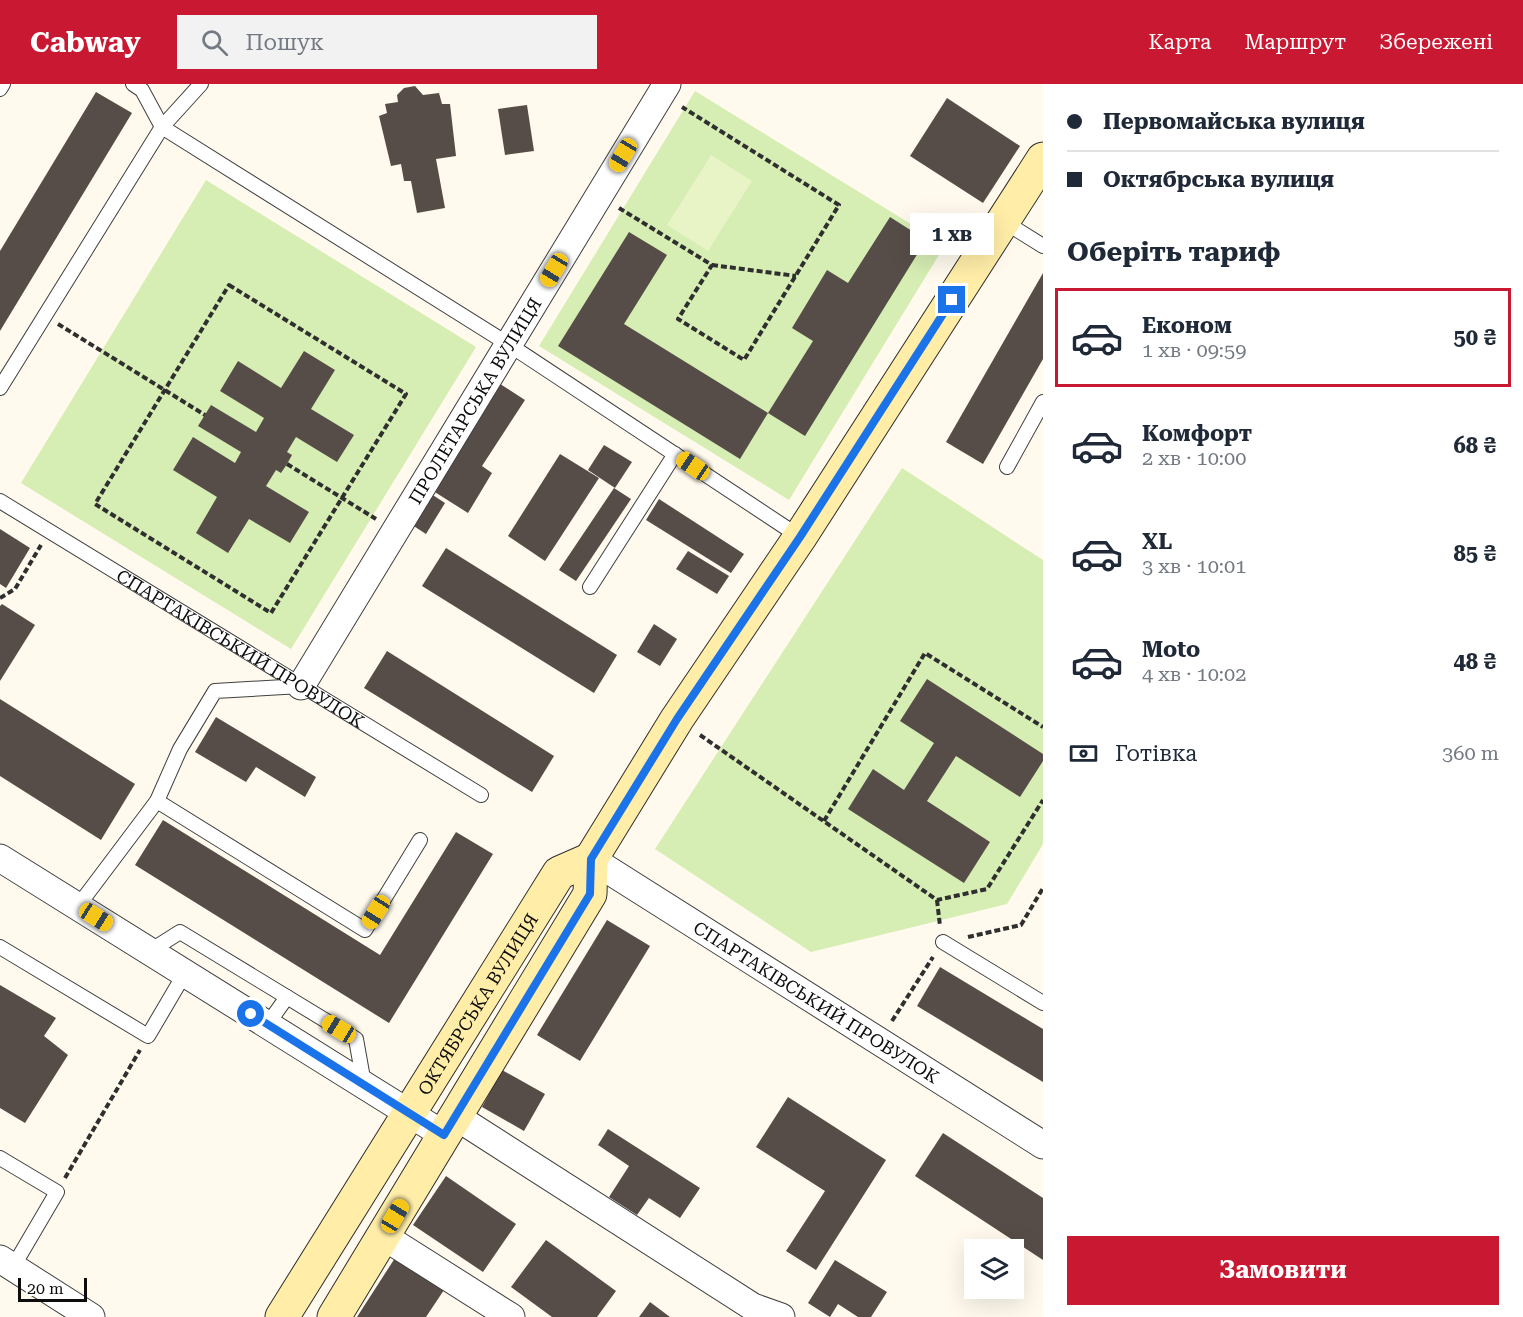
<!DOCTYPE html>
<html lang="uk">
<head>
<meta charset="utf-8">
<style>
	:root { --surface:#fff; --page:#f2f2f3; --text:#1f2937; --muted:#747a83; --line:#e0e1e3; --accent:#c91932 }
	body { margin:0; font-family:"Roboto Serif",serif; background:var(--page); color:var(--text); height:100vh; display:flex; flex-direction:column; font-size:22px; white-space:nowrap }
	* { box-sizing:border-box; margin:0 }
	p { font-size:20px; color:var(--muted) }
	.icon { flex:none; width:33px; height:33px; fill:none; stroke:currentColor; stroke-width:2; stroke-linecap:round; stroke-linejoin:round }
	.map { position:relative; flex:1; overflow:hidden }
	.sheet { display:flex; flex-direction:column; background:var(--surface); width:480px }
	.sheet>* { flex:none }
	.guide { display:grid; align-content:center; height:132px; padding:0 24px; background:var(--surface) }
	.controls { position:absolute; left:964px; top:1155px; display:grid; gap:12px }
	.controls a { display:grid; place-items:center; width:60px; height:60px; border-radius:0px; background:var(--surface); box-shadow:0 6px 24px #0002; font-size:30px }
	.scale { position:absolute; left:18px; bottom:15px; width:69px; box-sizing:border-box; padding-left:6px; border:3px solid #0d0d0d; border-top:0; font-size:16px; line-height:21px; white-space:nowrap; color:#0d0d0d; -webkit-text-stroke:4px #fff; paint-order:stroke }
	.end { position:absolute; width:27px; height:27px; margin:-14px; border:8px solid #1a73e8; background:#fff; box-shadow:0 0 0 3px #fff }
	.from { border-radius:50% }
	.bubble { position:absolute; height:42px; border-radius:0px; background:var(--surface); box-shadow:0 6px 24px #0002; font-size:20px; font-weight:700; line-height:42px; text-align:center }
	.car { position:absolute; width:18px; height:36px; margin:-18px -9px; border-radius:8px; box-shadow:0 0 4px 2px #0007; background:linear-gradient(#f5c518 24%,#345 0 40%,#f5c518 0 76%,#345 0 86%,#f5c518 0) }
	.guide b { display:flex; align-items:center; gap:21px; height:57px; font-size:22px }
	.guide b+b { border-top:2px solid var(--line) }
	.guide i { width:15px; height:15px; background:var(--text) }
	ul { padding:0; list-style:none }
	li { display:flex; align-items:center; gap:18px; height:99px; margin:0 12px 9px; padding:0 12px; border:3px solid transparent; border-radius:0px }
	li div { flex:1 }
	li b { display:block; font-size:22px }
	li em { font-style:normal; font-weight:700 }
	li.on { border-color:var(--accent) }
	li>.icon { width:54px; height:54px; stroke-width:1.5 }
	h2 { padding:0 24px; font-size:27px; line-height:72px }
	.pay { display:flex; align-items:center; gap:15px; height:66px; padding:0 24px; font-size:22px }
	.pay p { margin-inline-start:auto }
	.cta { display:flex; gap:12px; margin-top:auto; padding:12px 24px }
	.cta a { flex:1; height:69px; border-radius:0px; background:var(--accent); color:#fff; font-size:24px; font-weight:700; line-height:69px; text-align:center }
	header { display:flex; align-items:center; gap:36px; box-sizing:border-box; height:84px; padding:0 30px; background:var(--accent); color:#fff }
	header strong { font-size:28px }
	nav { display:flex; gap:33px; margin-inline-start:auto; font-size:21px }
	.search { width:420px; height:54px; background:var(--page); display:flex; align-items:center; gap:15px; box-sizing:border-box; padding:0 21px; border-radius:0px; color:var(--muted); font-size:22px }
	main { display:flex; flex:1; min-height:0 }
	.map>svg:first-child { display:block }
	.green { fill:#d6edb3 }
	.pitch { fill:#e8f3c6 }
	.building { fill:#574d48 }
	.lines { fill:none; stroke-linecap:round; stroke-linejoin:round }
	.service-casing { stroke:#404040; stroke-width:16 }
	.minor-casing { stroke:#404040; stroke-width:29 }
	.secondary-casing { stroke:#2f2f2f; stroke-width:35 }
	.path { stroke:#2f2f2f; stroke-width:4; stroke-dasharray:6 3; stroke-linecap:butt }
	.service { stroke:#fff; stroke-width:14 }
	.minor { stroke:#fff; stroke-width:27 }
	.secondary { stroke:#ffeda8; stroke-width:33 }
	.route { stroke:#1a73e8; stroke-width:8 }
	.labels { text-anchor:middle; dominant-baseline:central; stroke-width:6; stroke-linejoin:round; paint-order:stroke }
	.street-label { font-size:18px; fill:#0d0d0d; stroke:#fff }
</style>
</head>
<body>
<header>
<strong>Cabway</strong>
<div class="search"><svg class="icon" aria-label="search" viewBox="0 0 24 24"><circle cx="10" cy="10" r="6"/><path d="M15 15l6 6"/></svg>Пошук</div>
<nav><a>Карта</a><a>Маршрут</a><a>Збережені</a></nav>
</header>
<main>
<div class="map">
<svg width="1043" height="1233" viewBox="0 0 1043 1233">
	<rect width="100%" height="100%" fill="#fffaed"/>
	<!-- green -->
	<g class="green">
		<path d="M695,7L945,161L789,416L539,262Z"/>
		<path d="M206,96L476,263L291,565L21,399Z"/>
		<path d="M902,384L1043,476V760L1007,820L811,868L655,765Z"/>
	</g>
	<!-- pitch -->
	<path class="pitch" d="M711,71L752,97L708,167L667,141Z"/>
	<!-- building -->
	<g class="building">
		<path d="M415,2L423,11L439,9L442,20H450L456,72L436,75L445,124L417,129L411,97H404L401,80L391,82L379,32L387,29L385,20L398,18L397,11L404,4Z"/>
		<path d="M96,8L132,29L0,247V167Z"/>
		<path d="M947,14L1020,62L983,119L910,72Z"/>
		<path d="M527,21L534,67L505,71L498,25Z"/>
		<path d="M890,133L926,156L805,352L768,329L740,375L558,262L629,148L667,171L624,240L768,329L813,257L792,244L827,186L848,199Z"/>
		<path d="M1043,189V275L983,380L946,358Z"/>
		<path d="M304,267L335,286L311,325L354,351L337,378L296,353L287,368L292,371L287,380L281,389L276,386L266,402L309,428L290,459L249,435L228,469L196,449L217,413L173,386L193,353L235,379L241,368L198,342L211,321L256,348L264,334L220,307L238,277L281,304Z"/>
		<path d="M497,298L525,316L482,382L492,389L468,429L430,405Z"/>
		<path d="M604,361L632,378L615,404L588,386Z"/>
		<path d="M560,370L599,394L545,477L508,452Z"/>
		<path d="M614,404L631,415L576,497L559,486Z"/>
		<path d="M428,408L445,419L426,450L409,439Z"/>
		<path d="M659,415L744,470L731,489L646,436Z"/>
		<path d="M0,445L30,464L6,504L0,500Z"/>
		<path d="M446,464L617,571L594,609L422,502Z"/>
		<path d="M688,467L729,492L717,510L676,485Z"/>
		<path d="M2,520L35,541L0,597V522Z"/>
		<path d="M654,540L677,555L660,582L637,568Z"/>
		<path d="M387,567L554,672L532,708L364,604Z"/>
		<path d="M927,595L1043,670V677L1020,713L956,672L927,717L990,758L964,799L848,725L873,685L904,706L934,659L900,637Z"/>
		<path d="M0,615L135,700L101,756L0,692Z"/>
		<path d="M216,633L316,693L305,713L256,683L246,698L195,668Z"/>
		<path d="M163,736L380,871L456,748L493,770L389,939L135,781Z"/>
		<path d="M607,836L650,862L580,977L537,951Z"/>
		<path d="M940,883L1043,945V998L917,922Z"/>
		<path d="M0,901L56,934L44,952L68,971L25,1039L0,1024Z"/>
		<path d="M502,986L545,1010L524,1047L482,1023Z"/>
		<path d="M788,1013L886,1076L816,1186L786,1167L825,1107L756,1063Z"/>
		<path d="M608,1045L700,1104L680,1134L649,1114L637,1131L609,1113L629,1082L598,1061Z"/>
		<path d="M943,1049L1043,1114V1176L915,1092Z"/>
		<path d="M446,1092L516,1140L483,1188L413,1141Z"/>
		<path d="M546,1156L616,1207L597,1233H552L511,1203Z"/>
		<path d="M395,1174L444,1206L426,1233H357Z"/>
		<path d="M835,1176L887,1208L871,1233H858L838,1220L830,1233L808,1219Z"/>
		<path d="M650,1218L670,1233H639Z"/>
	</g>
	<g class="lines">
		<defs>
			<g id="service">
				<path d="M133,0L142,6L162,43L508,260L800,453"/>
				<path d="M0,5L3,0"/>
				<path d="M1003,137L1043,162"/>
				<path d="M0,304L162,43L201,0"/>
				<path d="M1007,383L1043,318"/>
				<path id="s1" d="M0,417L481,711"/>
				<path d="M590,503L675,370"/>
				<path d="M157,717L365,846L420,756"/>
				<path d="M78,822L157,717L180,665L215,607L301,602"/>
				<path d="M943,858L1043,919"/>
				<path d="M0,863L148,952L185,889"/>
				<path d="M150,867L180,848L356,955L364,1000"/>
				<path d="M267,941L287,913"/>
				<path d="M0,1074L57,1108L13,1183"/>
			</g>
			<g id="minor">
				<path id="s2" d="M301,602L667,0"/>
				<path d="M0,774L444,1051"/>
				<path id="s3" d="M591,775L1043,1061"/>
				<path d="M455,1032L753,1223L781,1233"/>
				<path d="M383,1152L511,1233"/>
				<path d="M0,1175L91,1233"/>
			</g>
			<g id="secondary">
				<path id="s4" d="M282,1233L559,789L591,775"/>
				<path d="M334,1233L590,810L591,775L677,635L800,453L1043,75"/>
			</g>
		</defs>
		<!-- service casing -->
		<use href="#service" class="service-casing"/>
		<!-- minor casing -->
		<use href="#minor" class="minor-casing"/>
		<!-- secondary casing -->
		<use href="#secondary" class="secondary-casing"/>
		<!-- path -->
		<g class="path">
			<path d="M619,124L712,181L678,235L744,276L839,121L682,23"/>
			<path d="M712,181L796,192"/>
			<path d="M229,201L406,310L271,529L95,420Z"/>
			<path d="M58,240L205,331"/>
			<path d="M287,380L376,435"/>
			<path d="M0,514L15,505L41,461"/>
			<path d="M700,651L937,816L987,805L1043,716"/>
			<path d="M824,737L925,569L1043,643"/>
			<path d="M937,816L940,842"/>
			<path d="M968,853L1021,841L1043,804"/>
			<path d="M892,937L933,873"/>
			<path d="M65,1094L140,966"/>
		</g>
		<!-- service -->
		<use href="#service" class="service"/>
		<!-- minor -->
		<use href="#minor" class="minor"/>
		<!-- secondary -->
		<use href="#secondary" class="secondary"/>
	</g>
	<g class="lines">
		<!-- route -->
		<path class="route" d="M251,930L444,1051L590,810L591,775L677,635L800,453L952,216"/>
	</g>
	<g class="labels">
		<!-- street labels -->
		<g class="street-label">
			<text stroke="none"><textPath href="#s2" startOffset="334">ПРОЛЕТАРСЬКА ВУЛИЦЯ</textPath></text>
			<text stroke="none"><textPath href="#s1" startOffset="282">СПАРТАКІВСЬКИЙ ПРОВУЛОК</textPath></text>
			<text stroke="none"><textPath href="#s3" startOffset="267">СПАРТАКІВСЬКИЙ ПРОВУЛОК</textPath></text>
			<text stroke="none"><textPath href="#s4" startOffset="369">ОКТЯБРСЬКА ВУЛИЦЯ</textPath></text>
		</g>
	</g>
</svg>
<div class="controls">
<a><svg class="icon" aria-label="layers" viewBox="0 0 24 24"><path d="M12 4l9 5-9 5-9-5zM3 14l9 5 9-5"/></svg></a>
</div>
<div class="scale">20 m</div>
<i class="end from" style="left:251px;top:930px"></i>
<i class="end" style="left:952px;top:216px"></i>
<div class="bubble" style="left:910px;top:129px;width:84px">1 хв</div>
<i class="car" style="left:623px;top:71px;rotate:211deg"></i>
<i class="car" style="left:554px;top:186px;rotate:211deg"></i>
<i class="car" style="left:693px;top:382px;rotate:304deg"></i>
<i class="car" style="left:376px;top:828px;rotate:212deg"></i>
<i class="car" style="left:96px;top:833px;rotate:122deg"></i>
<i class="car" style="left:339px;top:945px;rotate:301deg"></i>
<i class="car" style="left:395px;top:1132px;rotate:31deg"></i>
</div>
<section class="sheet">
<div class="guide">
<b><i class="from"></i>Первомайська вулиця</b>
<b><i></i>Октябрська вулиця</b>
</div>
<h2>Оберіть тариф</h2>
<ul>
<li class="on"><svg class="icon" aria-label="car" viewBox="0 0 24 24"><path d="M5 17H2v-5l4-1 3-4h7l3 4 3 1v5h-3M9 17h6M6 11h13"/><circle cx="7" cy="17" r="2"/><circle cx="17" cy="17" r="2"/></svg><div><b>Економ</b><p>1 хв · 09:59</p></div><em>50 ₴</em></li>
<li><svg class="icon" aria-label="car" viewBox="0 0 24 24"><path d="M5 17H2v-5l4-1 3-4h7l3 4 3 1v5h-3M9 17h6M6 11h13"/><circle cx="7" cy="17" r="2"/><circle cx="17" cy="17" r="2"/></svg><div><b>Комфорт</b><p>2 хв · 10:00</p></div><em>68 ₴</em></li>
<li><svg class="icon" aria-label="car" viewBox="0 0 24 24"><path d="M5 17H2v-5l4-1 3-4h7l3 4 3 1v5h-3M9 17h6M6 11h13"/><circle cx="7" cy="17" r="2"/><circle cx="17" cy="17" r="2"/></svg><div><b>XL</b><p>3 хв · 10:01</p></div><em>85 ₴</em></li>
<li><svg class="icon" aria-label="car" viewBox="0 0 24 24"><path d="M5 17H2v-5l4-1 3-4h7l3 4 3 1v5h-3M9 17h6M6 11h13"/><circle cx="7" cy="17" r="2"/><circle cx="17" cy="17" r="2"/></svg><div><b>Moto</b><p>4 хв · 10:02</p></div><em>48 ₴</em></li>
</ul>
<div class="pay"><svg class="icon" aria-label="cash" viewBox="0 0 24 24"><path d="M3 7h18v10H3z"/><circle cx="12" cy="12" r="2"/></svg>Готівка<p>360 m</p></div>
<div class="cta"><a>Замовити</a></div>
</section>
</main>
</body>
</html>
